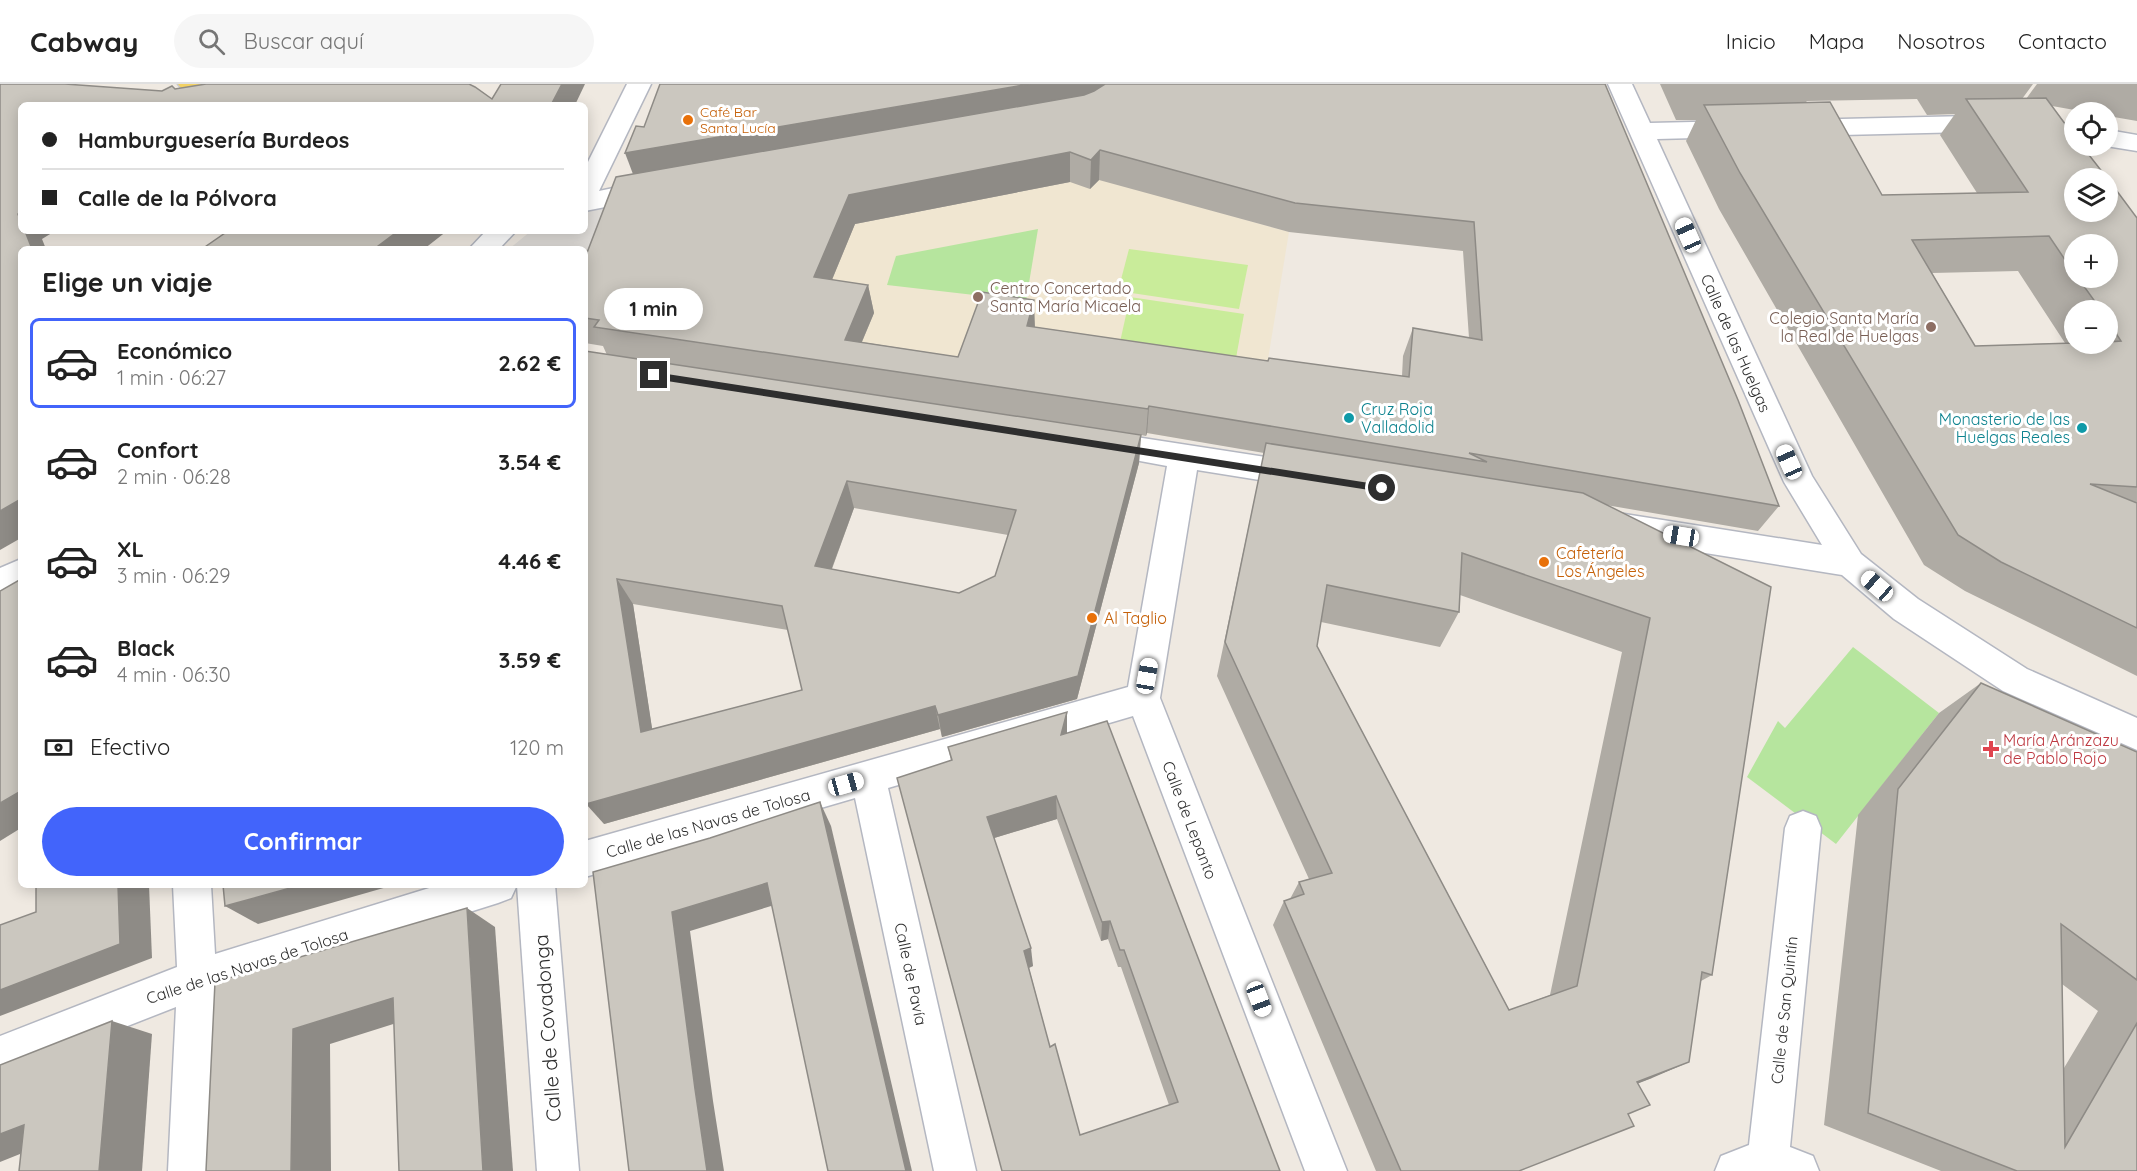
<!DOCTYPE html>
<html lang="es">
<head>
<meta charset="utf-8">
<style>
	:root { --surface:#fff; --page:#f6f6f6; --text:#222; --muted:#767676; --line:#e0e0e0; --accent:#4264fb }
	body { margin:0; font-family:Quicksand,sans-serif; background:var(--page); color:var(--text); height:100vh; display:flex; flex-direction:column; font-size:22px; white-space:nowrap }
	* { box-sizing:border-box; margin:0 }
	p { font-size:20px; color:var(--muted) }
	.icon { flex:none; width:33px; height:33px; fill:none; stroke:currentColor; stroke-width:2; stroke-linecap:round; stroke-linejoin:round }
	.map { position:relative; flex:1; overflow:hidden }
	.details { position:absolute; left:18px; top:162px; width:570px; height:642px; display:flex; flex-direction:column; background:var(--surface); border-radius:9px; box-shadow:0 3px 15px #0003 }
	.details>* { flex:none }
	.hud { position:absolute; left:18px; top:18px; width:570px; height:132px; border-radius:9px; box-shadow:0 3px 15px #0003; display:grid; align-content:center; height:132px; padding:0 24px; background:var(--surface) }
	.buttons { position:absolute; left:2064px; top:18px; display:grid; gap:12px }
	.buttons a { display:grid; place-items:center; width:54px; height:54px; border-radius:50%; background:var(--surface); box-shadow:0 3px 15px #0003; font-size:30px }
	.end { position:absolute; width:27px; height:27px; margin:-14px; border:8px solid #2e2e2e; background:#fff; box-shadow:0 0 0 3px #fff }
	.from { border-radius:50% }
	.bubble { position:absolute; height:42px; border-radius:21px; background:var(--surface); box-shadow:0 3px 15px #0003; font-size:20px; font-weight:800; line-height:42px; text-align:center }
	.car { position:absolute; width:18px; height:36px; margin:-18px -9px; border-radius:8px; box-shadow:0 0 4px 2px #0007; background:linear-gradient(#fff 24%,#345 0 40%,#fff 0 76%,#345 0 86%,#fff 0) }
	.hud b { display:flex; align-items:center; gap:21px; height:57px; font-size:22px }
	.hud b+b { border-top:2px solid var(--line) }
	.hud i { width:15px; height:15px; background:var(--text) }
	ul { padding:0; list-style:none }
	li { display:flex; align-items:center; gap:18px; height:90px; margin:0 12px 9px; padding:0 12px; border:3px solid transparent; border-radius:9px }
	li div { flex:1 }
	li b { display:block; font-size:22px }
	li em { font-style:normal; font-weight:800 }
	li.active { border-color:var(--accent) }
	li>.icon { width:54px; height:54px; stroke-width:1.5 }
	h2 { padding:0 24px; font-size:27px; line-height:72px }
	.pay { display:flex; align-items:center; gap:15px; height:66px; padding:0 24px; font-size:22px }
	.pay p { margin-inline-start:auto }
	.primary-button { display:flex; gap:12px; margin-top:auto; padding:12px 24px }
	.primary-button a { flex:1; height:69px; border-radius:36px; background:var(--accent); color:#fff; font-size:24px; font-weight:800; line-height:69px; text-align:center }
	header { display:flex; align-items:center; gap:36px; box-sizing:border-box; height:84px; padding:0 30px; background:var(--surface); border-bottom:2px solid var(--line) }
	header strong { font-size:28px }
	nav { display:flex; gap:33px; margin-inline-start:auto; font-size:21px }
	.search { width:420px; height:54px; background:var(--page); display:flex; align-items:center; gap:15px; box-sizing:border-box; padding:0 21px; border-radius:33px; color:var(--muted); font-size:22px }
	.map>svg:first-child { display:block }
	.education { fill:#f0e6d1 }
	.green { fill:#b6e59e }
	.pitch { fill:#c9ec9a }
	.plaza { fill:#dfdcd8 }
	.lines { fill:none; stroke-linecap:round; stroke-linejoin:round }
	.minor-casing { stroke:#b4b7c1; stroke-width:3 }
	.major-casing { stroke:#c9c9c9; stroke-width:3 }
	.minor { fill:#fff; fill-rule:evenodd }
	.major { fill:#f2d163; fill-rule:evenodd }
	.wall { fill:#afaba4; fill-rule:evenodd }
	.shaded-wall { fill:#8e8b86 }
	.building { fill:#cbc7bf; stroke:#8e8b86; stroke-width:1.5; fill-rule:evenodd }
	.route { fill:#2e2e2e }
	.food-dot { fill:#e8710a; stroke:#fff; stroke-width:2 }
	.education-dot { fill:#8d6e63; stroke:#fff; stroke-width:2 }
	.culture-dot { fill:#0f9aa8; stroke:#fff; stroke-width:2 }
	.health-dot { fill:#e0444e; stroke:#fff; stroke-width:2 }
	.labels { text-anchor:middle; dominant-baseline:central; stroke-width:6; stroke-linejoin:round; paint-order:stroke }
	.far-food-label { font-size:14px; fill:#c56008; stroke:#fff; text-anchor:start }
	.education-label { font-size:16px; fill:#785e54; stroke:#fff; text-anchor:start }
	.street-label { font-size:16px; fill:#2e2e2e; stroke:#fff }
	.culture-label { font-size:16px; fill:#0d838f; stroke:#fff; text-anchor:start }
	.food-label { font-size:16px; fill:#c56008; stroke:#fff; text-anchor:start }
	.health-label { font-size:16px; fill:#be3a42; stroke:#fff; text-anchor:start }
	.near-street-label { font-size:20px; fill:#2e2e2e; stroke:#fff }
</style>
</head>
<body>
<header>
<strong>Cabway</strong>
<div class="search"><svg class="icon" aria-label="search" viewBox="0 0 24 24"><circle cx="10" cy="10" r="6"/><path d="M15 15l6 6"/></svg>Buscar aquí</div>
<nav><a>Inicio</a><a>Mapa</a><a>Nosotros</a><a>Contacto</a></nav>
</header>
<div class="map">
<svg width="2137" height="1087" viewBox="0 0 2137 1087">
	<rect width="100%" height="100%" fill="#efe9e1"/>
	<!-- education -->
	<path class="education" d="M1082,90L1289,148L1253,366L844,301L789,145Z"/>
	<!-- green -->
	<g class="green">
		<path d="M1038,145L1026,217L887,201L896,172Z"/>
		<path d="M1853,563L1939,629L1836,760L1747,693L1778,637L1785,644Z"/>
	</g>
	<!-- pitch -->
	<g class="pitch">
		<path d="M1129,165L1248,181L1239,225L1118,207Z"/>
		<path d="M1130,213L1244,230L1236,274L1120,258Z"/>
	</g>
	<!-- plaza -->
	<path class="plaza" d="M623,121L585,231V165H509L531,147H585V127Z"/>
	<g class="lines">
		<defs>
			<g id="minor">
				<path d="M627,0H651L599,107L651,96L660,99L664,105L660,111L651,114L585,127V84Z"/>
				<path d="M1608,0H1632L1650,39L1735,37L1744,39L1747,45L1744,51L1735,53L1657,55L1812,392L1861,470L1918,515L2027,585L2137,634V666L2003,607L1894,535L1842,491L1618,455L1607,451L1602,442L1607,433L1618,429L1822,461L1784,398Z"/>
				<path d="M2011,31L2074,41V57L2011,47L1799,52L1790,50L1787,44L1790,38L1799,36Z"/>
				<path d="M2108,46L2137,51V67L2106,62Z"/>
				<path d="M486,147H516L499,165H469Z"/>
				<path d="M1097,347L1304,379L1315,382L1319,391L1315,400L1304,403L1197,386L1160,614L1347,1087H1305L1133,632L888,704L976,1087H934L855,714L585,793V757L1128,603L1167,382L1086,367L1082,359L1086,351Z"/>
				<path d="M21,475V504L0,514V484Z"/>
				<path d="M1803,727L1816,732L1821,744L1790,1063L1813,1072L1819,1087H1715L1721,1072L1749,1061L1785,744L1790,732Z"/>
				<path d="M173,801H211L215,870L439,801H517L511,814L498,819L216,908L210,1087H168L176,923L0,992V952L177,883Z"/>
				<path d="M517,801H555L579,1087H537Z"/>
			</g>
			<path id="major" d="M178,0C211,0 297,0 317,21H286L280,18L190,7L182,5Z"/>
		</defs>
		<!-- minor casing -->
		<use href="#minor" class="minor-casing"/>
		<!-- major casing -->
		<use href="#major" class="major-casing"/>
		<!-- minor -->
		<use href="#minor" class="minor"/>
		<!-- major -->
		<use href="#major" class="major"/>
	</g>
	<!-- wall -->
	<g class="wall">
		<path d="M1605,0L1779,422L1758,447L1606,421L1771,503L1712,891L1701,897L1652,994L1638,999L1628,1030L1519,1087H1376L1273,841L1284,817L1290,815L1299,798L1309,795L1217,592L1264,369L1147,349L1146,352L1141,351L1139,379L1077,615L942,653L940,645L604,740L607,271L603,262L585,259V174L633,90L644,43ZM1099,96L1289,148L1463,167L1469,254L1413,244L1403,272L1402,292L1268,277L1035,243L958,273L862,258L874,229L868,201L832,196L855,140L1070,98L1090,105ZM854,424L1008,451L995,492L959,509L832,485ZM1460,511L1622,568L1550,911L1509,926L1317,562L1321,538L1440,563L1459,528ZM633,520L788,546L802,606L652,645Z"/>
		<path d="M1660,0H2033L2022,15H2026L2037,0H2137V37L2108,32V28H2086L2052,22L2137,134V592L1965,507L1924,481L1719,125L1686,57L1696,36H1676ZM1917,15L1927,31L1955,30L1940,51L1977,109L1882,111L1806,18L1807,17ZM2074,160L2108,194H2074ZM2018,187L2065,259L1975,262L1932,189ZM2074,226H2108V260H2074Z"/>
		<path d="M1981,599L2137,668V1087H1941L1824,1041L1858,731L1939,629ZM2062,900L2098,927L2064,984Z"/>
		<path d="M1067,649L1280,1087H1002L951,677L948,663ZM1057,735L1101,857L1108,855L1118,883H1121L1169,1021L1080,1051L1050,963L1029,884L1033,882L994,754Z"/>
	</g>
	<!-- shaded-wall -->
	<g class="shaded-wall">
		<path d="M562,0H585L575,21H551Z"/>
		<path d="M1030,0H1108L1075,22L636,98L625,69Z"/>
		<path d="M1100,66L1099,96L1090,105L1091,76Z"/>
		<path d="M1070,68V98L855,140L821,222L814,193L849,111Z"/>
		<path d="M21,128V138L18,130Z"/>
		<path d="M25,147H55L42,155L46,165H32Z"/>
		<path d="M398,147H447L424,165H374Z"/>
		<path d="M868,201L874,229L852,281L845,256Z"/>
		<path d="M1034,216L1035,244L1027,242Z"/>
		<path d="M1149,322L1147,349L1146,352L1148,325Z"/>
		<path d="M1141,351L1139,379L1077,615L942,653L938,631Z"/>
		<path d="M847,397L854,424L823,508L815,482Z"/>
		<path d="M21,415V454L0,466V427Z"/>
		<path d="M617,495L633,520L656,670L641,648Z"/>
		<path d="M935,622L940,645L604,740L586,720Z"/>
		<path d="M1067,628V654L1061,651Z"/>
		<path d="M21,707V744L0,757V719Z"/>
		<path d="M1056,712L1057,735L991,755L987,733Z"/>
		<path d="M820,718L831,742L912,1087H906Z"/>
		<path d="M767,799L781,819L690,847L713,1017L724,1087H707L695,1005L672,828Z"/>
		<path d="M118,801H149L152,874L0,932V906Z"/>
		<path d="M301,801H394L258,840L225,822Z"/>
		<path d="M467,824L495,843L513,1087H483Z"/>
		<path d="M1110,837L1108,855L1101,857L1102,838Z"/>
		<path d="M1031,864L1033,882L1026,885L1024,867Z"/>
		<path d="M393,914L425,930L330,960L331,1087H291L293,945Z"/>
		<path d="M112,937L152,950L142,1087H99Z"/>
		<path d="M1689,978L1652,994L1604,1013L1637,998Z"/>
		<path d="M24,1041L70,1050L0,1078V1050Z"/>
	</g>
	<!-- building -->
	<g class="building">
		<path d="M0,0H65L162,7L172,2L175,5L206,0H469L475,3L492,15L501,0H562L551,21H21V128L18,130L21,138V147H25L32,165H21V415L0,427Z"/>
		<path d="M660,0H1030L625,69L636,42L644,43Z"/>
		<path d="M1105,0H1605L1738,316L1779,422L1469,369L1487,378L1149,322L1148,325L594,243L599,236L585,234V174L616,93L1084,11L1094,7ZM1100,66L1295,119L1474,138L1482,256L1413,244L1409,293L1269,274L1268,277L1027,242L1034,216L982,208L958,273L845,256L868,201L814,193L849,111L1070,68L1091,76Z"/>
		<path d="M2046,14L2074,52V62H2082L2107,94H2074V128H2108V95L2137,134V403L2090,400L2137,419V544L2001,478L1958,451L1740,89L1704,21L1830,18L1882,111L2028,108L1966,15ZM2049,152L2074,189V160H2108V194H2078L2101,226H2108V237L2121,257L2108,258V260H2074V259L1975,262L1912,156Z"/>
		<path d="M228,147H398L374,165H202Z"/>
		<path d="M585,267L1141,351L1078,592L938,631L935,622L586,720L585,708ZM847,397L1016,426L995,492L959,509L815,482ZM617,495L782,522L802,606L641,648Z"/>
		<path d="M1266,359L1583,409L1771,503L1712,891L1702,888L1689,978L1637,998L1650,1021L1628,1030L1634,1042L1519,1087H1401L1284,817L1304,810L1299,798L1332,789L1225,558ZM1462,469L1650,534L1577,902L1509,926L1317,562L1327,501L1459,528Z"/>
		<path d="M21,495V707L0,719V507Z"/>
		<path d="M1981,599L2137,668V896L2061,840L2065,1063L2137,939V1087H2017L1868,1029L1898,705Z"/>
		<path d="M1067,628L1061,651L1107,637L1280,1087H1002L897,694L952,676L948,663ZM1056,712L1102,838L1110,837L1120,866H1124L1178,1018L1080,1051L1055,960L1050,963L1024,867L1031,864L987,733Z"/>
		<path d="M820,718L906,1087H828L767,799L672,828L695,1005L707,1087H629L593,788L710,754Z"/>
		<path d="M36,801H118L120,860L0,906V841L36,828Z"/>
		<path d="M223,801H301L225,822Z"/>
		<path d="M467,824L483,1087H399L393,914L293,945L291,1087H206L215,898Z"/>
		<path d="M112,937L99,1087H19L24,1041L0,1050V981Z"/>
	</g>
	<!-- route -->
	<path class="route" d="M654,288L1382,401L1387,404L1382,408L654,295L650,291Z"/>
	<!-- markers -->
	<g class="food-dot">
		<circle cx="688" cy="36" r="6"/>
		<circle cx="1544" cy="478" r="6"/>
		<circle cx="1092" cy="534" r="6"/>
	</g>
	<g class="education-dot">
		<circle cx="978" cy="213" r="6"/>
		<circle cx="1931" cy="243" r="6"/>
	</g>
	<g class="culture-dot">
		<circle cx="1349" cy="334" r="6"/>
		<circle cx="2082" cy="344" r="6"/>
	</g>
	<path class="health-dot" d="M1988 656h6v6h6v6h-6v6h-6v-6h-6v-6h6z"/>
	<g class="labels">
		<!-- far-food labels -->
		<g class="far-food-label">
			<text x="700" y="28">Café Bar<tspan x="700" dy="16">Santa Lucía</tspan></text>
		</g>
		<!-- education labels -->
		<g class="education-label">
			<text x="990" y="204">Centro Concertado<tspan x="990" dy="18">Santa María Micaela</tspan></text>
			<text x="1919" y="234" text-anchor="end">Colegio Santa María<tspan x="1919" dy="18">la Real de Huelgas</tspan></text>
		</g>
		<!-- street labels -->
		<g class="street-label">
			<text transform="translate(1736 259) rotate(66)">Calle de las Huelgas</text>
			<text transform="translate(1190 736) rotate(69)">Calle de Lepanto</text>
			<text transform="translate(708 739) rotate(-16)">Calle de las Navas de Tolosa</text>
			<text transform="translate(247 882) rotate(-18)">Calle de las Navas de Tolosa</text>
			<text transform="translate(911 890) rotate(78)">Calle de Pavía</text>
			<text transform="translate(1784 926) rotate(-84)">Calle de San Quintín</text>
		</g>
		<!-- culture labels -->
		<g class="culture-label">
			<text x="1361" y="325">Cruz Roja<tspan x="1361" dy="18">Valladolid</tspan></text>
			<text x="2070" y="335" text-anchor="end">Monasterio de las<tspan x="2070" dy="18">Huelgas Reales</tspan></text>
		</g>
		<!-- food labels -->
		<g class="food-label">
			<text x="1556" y="469">Cafetería<tspan x="1556" dy="18">Los Ángeles</tspan></text>
			<text x="1104" y="534">Al Taglio</text>
		</g>
		<!-- health labels -->
		<g class="health-label">
			<text x="2003" y="656">María Aránzazu<tspan x="2003" dy="18">de Pablo Rojo</tspan></text>
		</g>
		<!-- near-street labels -->
		<g class="near-street-label">
			<text transform="translate(547 944) rotate(-94)">Calle de Covadonga</text>
		</g>
	</g>
</svg>
<div class="buttons">
<a><svg class="icon" aria-label="locate" viewBox="0 0 24 24"><circle cx="12" cy="12" r="6"/><path d="M12 2v4M12 18v4M2 12h4M18 12h4"/></svg></a>
<a><svg class="icon" aria-label="layers" viewBox="0 0 24 24"><path d="M12 4l9 5-9 5-9-5zM3 14l9 5 9-5"/></svg></a>
<a>+</a>
<a>−</a>
</div>
<i class="end from" style="left:1382px;top:404px"></i>
<i class="end" style="left:654px;top:291px"></i>
<div class="bubble" style="left:604px;top:204px;width:99px">1 min</div>
<i class="car" style="left:1688px;top:151px;rotate:336deg"></i>
<i class="car" style="left:1789px;top:378px;rotate:336deg"></i>
<i class="car" style="left:1681px;top:452px;rotate:279deg"></i>
<i class="car" style="left:1877px;top:502px;rotate:311deg"></i>
<i class="car" style="left:1147px;top:592px;rotate:10deg"></i>
<i class="car" style="left:846px;top:700px;rotate:74deg"></i>
<i class="car" style="left:1259px;top:915px;rotate:159deg"></i>
<div class="hud">
<b><i class="from"></i>Hamburguesería Burdeos</b>
<b><i></i>Calle de la Pólvora</b>
</div>
<section class="details">
<h2>Elige un viaje</h2>
<ul>
<li class="active"><svg class="icon" aria-label="car" viewBox="0 0 24 24"><path d="M5 17H2v-5l4-1 3-4h7l3 4 3 1v5h-3M9 17h6M6 11h13"/><circle cx="7" cy="17" r="2"/><circle cx="17" cy="17" r="2"/></svg><div><b>Económico</b><p>1 min · 06:27</p></div><em>2.62 €</em></li>
<li><svg class="icon" aria-label="car" viewBox="0 0 24 24"><path d="M5 17H2v-5l4-1 3-4h7l3 4 3 1v5h-3M9 17h6M6 11h13"/><circle cx="7" cy="17" r="2"/><circle cx="17" cy="17" r="2"/></svg><div><b>Confort</b><p>2 min · 06:28</p></div><em>3.54 €</em></li>
<li><svg class="icon" aria-label="car" viewBox="0 0 24 24"><path d="M5 17H2v-5l4-1 3-4h7l3 4 3 1v5h-3M9 17h6M6 11h13"/><circle cx="7" cy="17" r="2"/><circle cx="17" cy="17" r="2"/></svg><div><b>XL</b><p>3 min · 06:29</p></div><em>4.46 €</em></li>
<li><svg class="icon" aria-label="car" viewBox="0 0 24 24"><path d="M5 17H2v-5l4-1 3-4h7l3 4 3 1v5h-3M9 17h6M6 11h13"/><circle cx="7" cy="17" r="2"/><circle cx="17" cy="17" r="2"/></svg><div><b>Black</b><p>4 min · 06:30</p></div><em>3.59 €</em></li>
</ul>
<div class="pay"><svg class="icon" aria-label="cash" viewBox="0 0 24 24"><path d="M3 7h18v10H3z"/><circle cx="12" cy="12" r="2"/></svg>Efectivo<p>120 m</p></div>
<div class="primary-button"><a>Confirmar</a></div>
</section>
</div>
</body>
</html>
